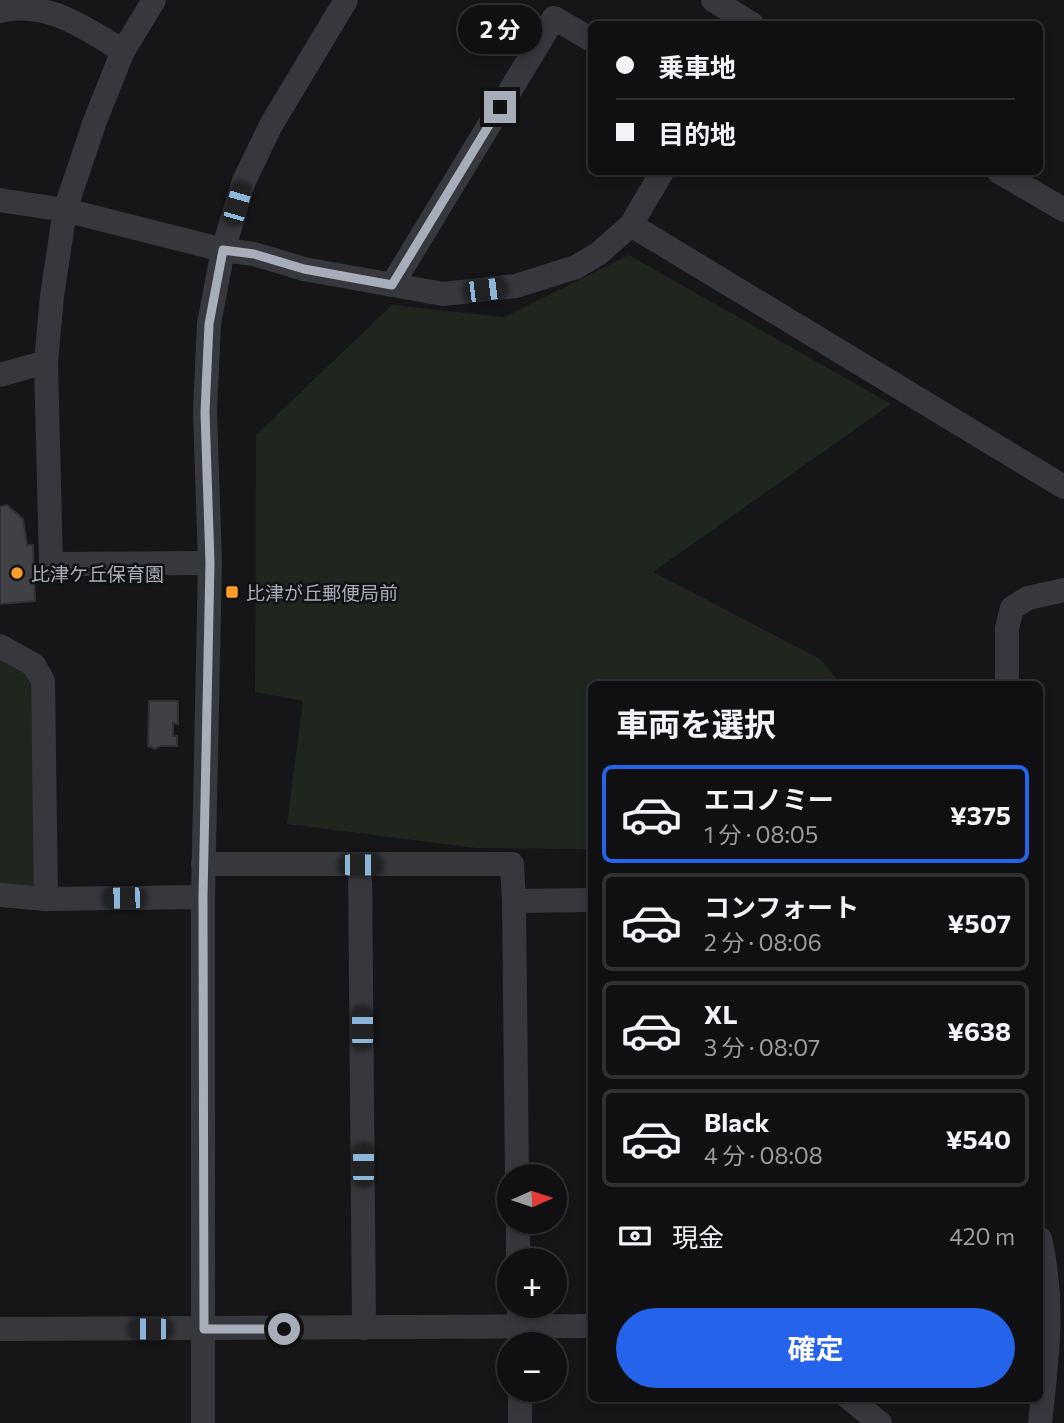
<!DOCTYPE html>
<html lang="ja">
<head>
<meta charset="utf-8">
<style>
	:root { --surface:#101012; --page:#19191b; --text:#f1f3f6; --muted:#9c9d9f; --line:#303032; --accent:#2563eb }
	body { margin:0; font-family:Commissioner,"Noto Sans JP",sans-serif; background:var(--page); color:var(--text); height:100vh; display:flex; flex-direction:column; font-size:26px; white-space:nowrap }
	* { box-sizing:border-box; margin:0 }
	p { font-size:23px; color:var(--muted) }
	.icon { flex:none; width:38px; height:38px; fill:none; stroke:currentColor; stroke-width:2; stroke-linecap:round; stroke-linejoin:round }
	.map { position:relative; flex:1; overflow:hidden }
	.sheet { position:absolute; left:588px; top:681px; width:455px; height:721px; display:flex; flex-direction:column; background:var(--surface); border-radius:10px; box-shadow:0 4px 10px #0003,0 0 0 2px var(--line) }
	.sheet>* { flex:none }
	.guide { position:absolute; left:588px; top:21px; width:455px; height:154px; border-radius:10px; box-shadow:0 4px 10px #0003,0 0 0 2px var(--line); display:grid; align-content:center; height:154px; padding:0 28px; background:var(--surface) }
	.needle { width:46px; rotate:87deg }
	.tools { position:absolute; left:497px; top:1164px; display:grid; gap:14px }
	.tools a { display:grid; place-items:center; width:70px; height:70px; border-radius:50%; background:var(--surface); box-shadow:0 4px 10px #0003,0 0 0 2px var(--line); font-size:35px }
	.end { position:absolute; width:32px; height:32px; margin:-16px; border:9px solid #a7aeb9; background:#111; box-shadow:0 0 0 4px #111 }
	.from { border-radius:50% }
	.bubble { position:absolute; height:49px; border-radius:24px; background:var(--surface); box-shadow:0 4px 10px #0003,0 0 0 2px var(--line); font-size:23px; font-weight:700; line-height:49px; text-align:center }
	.car { position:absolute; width:21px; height:42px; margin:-21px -10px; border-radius:9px; box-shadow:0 0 5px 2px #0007; background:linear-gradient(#222 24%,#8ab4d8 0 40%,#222 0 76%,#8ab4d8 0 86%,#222 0) }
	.guide b { display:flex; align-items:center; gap:24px; height:66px; font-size:26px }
	.guide b+b { border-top:2px solid var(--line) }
	.guide i { width:18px; height:18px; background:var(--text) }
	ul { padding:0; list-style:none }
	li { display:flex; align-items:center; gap:21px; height:98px; margin:0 14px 10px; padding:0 14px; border:4px solid var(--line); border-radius:10px }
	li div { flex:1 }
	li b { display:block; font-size:26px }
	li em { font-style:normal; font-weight:700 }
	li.active { border-color:var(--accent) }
	li>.icon { width:63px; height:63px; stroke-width:1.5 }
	h2 { padding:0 28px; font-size:32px; line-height:84px }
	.pay { display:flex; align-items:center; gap:18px; height:77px; padding:0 28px; font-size:26px }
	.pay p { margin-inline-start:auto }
	.cta { display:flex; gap:14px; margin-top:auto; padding:14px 28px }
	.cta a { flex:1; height:80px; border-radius:42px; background:var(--accent); color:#fff; font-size:28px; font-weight:700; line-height:80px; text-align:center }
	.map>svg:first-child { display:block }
	.green { fill:#1e261e }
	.building { fill:#404145; stroke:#303034; stroke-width:2 }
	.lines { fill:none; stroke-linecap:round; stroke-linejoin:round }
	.minor { stroke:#37383d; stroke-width:24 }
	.route { stroke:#a7aeb9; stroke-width:9 }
	.poi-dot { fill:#fb9d2b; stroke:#111113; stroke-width:2.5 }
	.labels { text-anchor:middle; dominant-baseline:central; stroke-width:5; stroke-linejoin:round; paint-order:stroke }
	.poi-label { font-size:19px; fill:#a7aeb9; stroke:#111113; text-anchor:start }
</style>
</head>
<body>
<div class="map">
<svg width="1064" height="1423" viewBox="0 0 1064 1423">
	<rect width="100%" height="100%" fill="#161618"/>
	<!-- green -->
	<g class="green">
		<path d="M629,255L891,404L653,572L820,659L841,684H592L591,849L476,848L287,824L303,701L255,692L256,435L392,305L504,317Z"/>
		<path d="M0,657L23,669L31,686L37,891L0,888Z"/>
	</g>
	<!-- building -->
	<g class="building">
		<path d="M7,505L23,519L27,545H33L35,601L0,604V507Z"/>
		<path d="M149,701H178V724L173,723V736H177V746H161L155,749L148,746Z"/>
	</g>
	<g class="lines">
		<!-- minor -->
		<g class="minor">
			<path d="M154,0L123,51L95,121L65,210L52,296L46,362L51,564L210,563"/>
			<path d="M713,0L752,24"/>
			<path d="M0,11C47,0 85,28 123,51"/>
			<path d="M999,172L1064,210"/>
			<path d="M0,200L65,210L223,250L254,254L304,269L443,294L516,286L576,267L598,254L631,225L662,172"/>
			<path d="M631,225L1064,487"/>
			<path d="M392,285L554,18L592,40"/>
			<path d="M0,375L46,362"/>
			<path d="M0,646L34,665L43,681L46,899"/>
			<path d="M1007,684V628L1012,608L1028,598L1064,590"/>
			<path d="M203,864H512L514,901L592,900"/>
			<path d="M360,865L364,1328"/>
			<path d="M0,895L46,899L203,897"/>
			<path d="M514,901L517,1176"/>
			<path d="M518,1222V1260"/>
			<path d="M1040,1239C1055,1303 1047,1359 1040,1423"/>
			<path d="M519,1306V1344"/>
			<path d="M0,1329L592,1326"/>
			<path d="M520,1390V1423"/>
			<path d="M849,1398L880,1423"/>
			<path d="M203,1423V897L210,563L205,412L209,324L223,250L244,181L271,125L346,0"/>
		</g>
	</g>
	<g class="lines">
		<!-- route -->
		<path class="route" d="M284,1329H204L203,897L210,563L205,412L209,324L223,250L254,254L304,269L392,285L500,107"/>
	</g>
	<!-- markers -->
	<g class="poi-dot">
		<circle cx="17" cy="573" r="7"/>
		<rect x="225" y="585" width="14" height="14" rx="3.5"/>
	</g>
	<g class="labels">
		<!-- poi labels -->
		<g class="poi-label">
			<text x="31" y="573">比津ケ丘保育園</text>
			<text x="246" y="592">比津が丘郵便局前</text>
		</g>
	</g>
</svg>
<div class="tools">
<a><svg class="needle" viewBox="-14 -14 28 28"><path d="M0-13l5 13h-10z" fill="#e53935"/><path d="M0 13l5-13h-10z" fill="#9c9d9f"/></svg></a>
<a>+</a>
<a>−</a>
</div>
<i class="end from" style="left:284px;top:1329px"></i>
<i class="end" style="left:500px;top:107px"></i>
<div class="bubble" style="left:458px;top:5px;width:84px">2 分</div>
<i class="car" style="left:237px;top:204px;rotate:16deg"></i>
<i class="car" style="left:485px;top:290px;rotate:83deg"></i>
<i class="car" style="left:360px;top:865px;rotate:90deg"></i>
<i class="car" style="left:124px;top:898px;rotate:269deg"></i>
<i class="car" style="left:362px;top:1028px;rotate:0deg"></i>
<i class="car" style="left:363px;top:1165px;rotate:0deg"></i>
<i class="car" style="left:150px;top:1329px;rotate:270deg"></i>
<div class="guide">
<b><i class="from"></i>乗車地</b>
<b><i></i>目的地</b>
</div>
<section class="sheet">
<h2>車両を選択</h2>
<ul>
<li class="active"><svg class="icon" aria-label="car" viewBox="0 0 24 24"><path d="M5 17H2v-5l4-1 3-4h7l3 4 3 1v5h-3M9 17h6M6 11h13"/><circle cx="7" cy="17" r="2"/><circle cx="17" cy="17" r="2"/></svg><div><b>エコノミー</b><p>1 分 · 08:05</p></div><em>¥375</em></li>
<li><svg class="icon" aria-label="car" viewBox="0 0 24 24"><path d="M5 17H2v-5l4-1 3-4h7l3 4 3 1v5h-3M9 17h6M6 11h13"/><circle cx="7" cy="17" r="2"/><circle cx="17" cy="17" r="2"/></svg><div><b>コンフォート</b><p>2 分 · 08:06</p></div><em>¥507</em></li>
<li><svg class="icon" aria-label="car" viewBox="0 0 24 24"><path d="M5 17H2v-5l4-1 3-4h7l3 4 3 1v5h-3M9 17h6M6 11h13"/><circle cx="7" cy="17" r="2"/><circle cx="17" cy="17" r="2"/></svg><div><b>XL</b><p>3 分 · 08:07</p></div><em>¥638</em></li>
<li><svg class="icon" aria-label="car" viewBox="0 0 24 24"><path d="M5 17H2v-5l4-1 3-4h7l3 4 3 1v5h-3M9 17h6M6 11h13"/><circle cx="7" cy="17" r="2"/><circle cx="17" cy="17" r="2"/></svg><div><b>Black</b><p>4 分 · 08:08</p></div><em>¥540</em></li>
</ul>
<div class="pay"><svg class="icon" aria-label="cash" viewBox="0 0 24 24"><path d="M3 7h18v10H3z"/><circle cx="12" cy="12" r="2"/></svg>現金<p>420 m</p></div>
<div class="cta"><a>確定</a></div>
</section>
</div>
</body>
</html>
